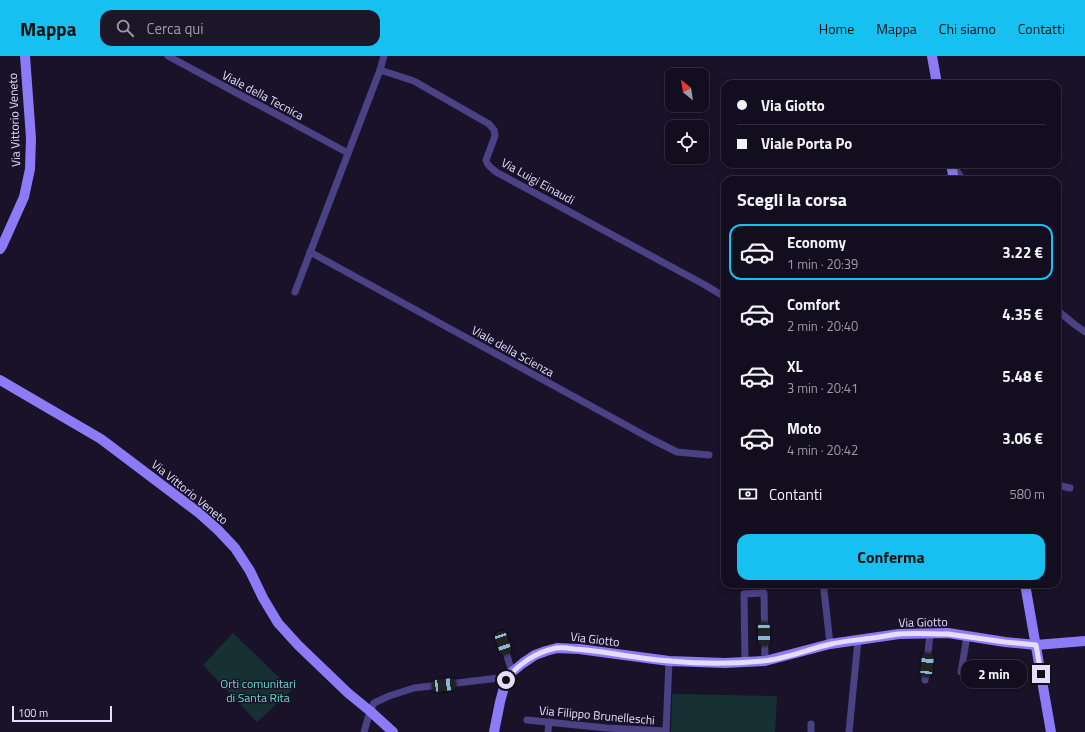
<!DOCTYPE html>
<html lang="it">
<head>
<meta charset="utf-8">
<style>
	:root { --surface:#130e1f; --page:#1c1728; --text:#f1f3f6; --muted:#9d9ca4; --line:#322e3d; --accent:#16c0f0 }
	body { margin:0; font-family:"Titillium Web",sans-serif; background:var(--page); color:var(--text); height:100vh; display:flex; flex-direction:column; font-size:15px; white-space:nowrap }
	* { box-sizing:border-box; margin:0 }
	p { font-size:13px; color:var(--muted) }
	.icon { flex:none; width:22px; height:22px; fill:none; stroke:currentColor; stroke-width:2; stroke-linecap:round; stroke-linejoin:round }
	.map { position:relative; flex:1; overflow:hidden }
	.sheet { position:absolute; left:721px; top:120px; width:340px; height:412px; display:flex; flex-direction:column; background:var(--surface); border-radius:12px; box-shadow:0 2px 6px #0003,0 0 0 1px var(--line) }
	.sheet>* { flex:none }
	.hud { position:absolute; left:721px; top:24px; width:340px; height:88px; border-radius:12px; box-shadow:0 2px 6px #0003,0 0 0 1px var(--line); display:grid; align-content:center; height:88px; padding:0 16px; background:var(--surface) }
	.needle { width:26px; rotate:330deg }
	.controls { position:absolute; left:665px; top:12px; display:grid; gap:8px }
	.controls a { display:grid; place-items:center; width:44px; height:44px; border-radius:8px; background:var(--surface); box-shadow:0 2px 6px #0003,0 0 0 1px var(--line); font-size:20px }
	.scale { position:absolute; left:12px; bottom:10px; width:100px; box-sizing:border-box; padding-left:4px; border:2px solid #e4ddfd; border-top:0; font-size:11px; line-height:14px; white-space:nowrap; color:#e4ddfd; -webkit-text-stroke:3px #191229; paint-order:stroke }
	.end { position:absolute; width:18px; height:18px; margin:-9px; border:5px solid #e4ddfd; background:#111; box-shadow:0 0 0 2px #111 }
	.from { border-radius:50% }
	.bubble { position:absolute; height:28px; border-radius:12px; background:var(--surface); box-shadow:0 2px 6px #0003,0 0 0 1px var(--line); font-size:13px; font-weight:700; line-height:28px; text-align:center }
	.car { position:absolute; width:12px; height:24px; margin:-12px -6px; border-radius:5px; box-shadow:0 0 3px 1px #0007; background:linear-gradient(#222 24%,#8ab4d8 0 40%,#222 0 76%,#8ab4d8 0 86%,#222 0) }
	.hud b { display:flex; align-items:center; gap:14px; height:38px; font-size:15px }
	.hud b+b { border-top:1px solid var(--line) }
	.hud i { width:10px; height:10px; background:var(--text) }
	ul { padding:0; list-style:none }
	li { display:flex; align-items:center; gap:12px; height:56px; margin:0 8px 6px; padding:0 8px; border:2px solid transparent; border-radius:12px }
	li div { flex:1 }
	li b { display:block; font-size:15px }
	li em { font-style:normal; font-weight:700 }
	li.on { border-color:var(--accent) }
	li>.icon { width:36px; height:36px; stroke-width:1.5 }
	h2 { padding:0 16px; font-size:18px; line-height:48px }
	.pay { display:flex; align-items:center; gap:10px; height:44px; padding:0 16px; font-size:15px }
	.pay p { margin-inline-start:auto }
	.button { display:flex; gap:8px; margin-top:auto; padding:8px 16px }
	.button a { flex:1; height:46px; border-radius:12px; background:var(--accent); color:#111; font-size:16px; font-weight:700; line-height:46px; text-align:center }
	header { display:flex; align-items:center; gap:24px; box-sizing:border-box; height:56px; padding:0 20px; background:var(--accent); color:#111 }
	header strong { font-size:19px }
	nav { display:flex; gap:22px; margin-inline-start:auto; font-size:14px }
	.search { width:280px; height:36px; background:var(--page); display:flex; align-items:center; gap:10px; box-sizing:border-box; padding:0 14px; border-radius:12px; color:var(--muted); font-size:15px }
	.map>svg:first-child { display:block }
	.green { fill:#163033 }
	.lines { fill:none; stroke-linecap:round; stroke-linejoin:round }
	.street { stroke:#4b4185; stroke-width:7 }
	.secondary { stroke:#8c7af6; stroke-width:10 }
	.route { stroke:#e4ddfd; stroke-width:5 }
	.labels { text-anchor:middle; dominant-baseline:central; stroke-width:3; stroke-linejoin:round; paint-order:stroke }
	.street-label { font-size:12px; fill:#e4ddfd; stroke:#191229 }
	.park-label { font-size:12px; fill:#6cd9cb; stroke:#191229 }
</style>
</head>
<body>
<header>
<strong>Mappa</strong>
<div class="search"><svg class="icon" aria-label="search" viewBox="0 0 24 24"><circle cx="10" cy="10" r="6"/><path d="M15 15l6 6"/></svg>Cerca qui</div>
<nav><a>Home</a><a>Mappa</a><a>Chi siamo</a><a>Contatti</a></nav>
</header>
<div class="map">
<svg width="1085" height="676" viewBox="0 0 1085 676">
	<rect width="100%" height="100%" fill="#191229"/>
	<!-- green -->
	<g class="green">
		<path d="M233,577L292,634L257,666L203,609Z"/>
		<path d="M672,638L777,640L775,676H671Z"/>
	</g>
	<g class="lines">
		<!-- street -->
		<g class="street">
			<path d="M168,0L348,97"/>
			<path d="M380,14L414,25L489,68L494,74L495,80L486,104C487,110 492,112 496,116L705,229L725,241"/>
			<path d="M952,108L963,124"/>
			<path d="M310,196L653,384L677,396L709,399"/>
			<path d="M295,236L380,14L384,0"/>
			<path d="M1057,254L1074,268L1085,276"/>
			<path d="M1057,429L1070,432"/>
			<path d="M824,534L830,588"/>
			<path d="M503,587L512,616"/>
			<path d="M745,606L744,538L764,537L765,605"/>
			<path d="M961,616L967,580"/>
			<path d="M925,624L930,578"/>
			<path d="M527,664L607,672L666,675"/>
			<path d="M811,668V676"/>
			<path d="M364,676L370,655L374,647L389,640L414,632L499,622L506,624"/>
			<path d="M548,676L549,666"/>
			<path d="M666,676L669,605"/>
			<path d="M849,676L858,584"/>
		</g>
		<!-- secondary -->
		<g class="secondary">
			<path d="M932,0L937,28"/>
			<path d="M951,108L954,124"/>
			<path d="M0,193L2,190L24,141L30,113L31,82L25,0"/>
			<path d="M0,324L101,383L199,457L218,474L235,492L250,515L263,542L278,567L298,589L348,637L370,655L393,676"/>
			<path d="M1025,528L1051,676"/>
			<path d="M494,676L500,646L506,624L512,616L523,607L535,599L546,595L557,592L579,593L669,605L725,607L765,605L830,588L899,578L948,577L1005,586L1036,589L1085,585"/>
		</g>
	</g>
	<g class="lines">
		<!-- route -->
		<path class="route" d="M506,624C518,608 536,596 556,592C562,591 568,592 574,593C606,595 638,603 670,605C700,608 733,608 763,605C786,603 808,593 831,588C844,585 859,584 872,582C881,581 890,579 899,578C915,577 932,578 948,578L1005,586L1036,589L1041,618"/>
	</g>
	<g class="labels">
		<!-- street labels -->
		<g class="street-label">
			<text transform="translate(263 39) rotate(28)">Viale della Tecnica</text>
			<text transform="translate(14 64) rotate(-92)">Via Vittorio Veneto</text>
			<text transform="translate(538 125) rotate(29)">Via Luigi Einaudi</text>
			<text transform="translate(513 295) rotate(29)">Viale della Scienza</text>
			<text transform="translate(190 436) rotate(39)">Via Vittorio Veneto</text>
			<text transform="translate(923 566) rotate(-1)">Via Giotto</text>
			<text transform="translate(595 583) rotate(7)">Via Giotto</text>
			<text transform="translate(597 659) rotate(5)">Via Filippo Brunelleschi</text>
		</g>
		<!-- park labels -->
		<g class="park-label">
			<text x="258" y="627">Orti comunitari<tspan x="258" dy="14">di Santa Rita</tspan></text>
		</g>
	</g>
</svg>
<div class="controls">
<a><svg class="needle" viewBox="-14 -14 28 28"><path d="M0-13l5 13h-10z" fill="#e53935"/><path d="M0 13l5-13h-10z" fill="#9d9ca4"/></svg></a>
<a><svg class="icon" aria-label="locate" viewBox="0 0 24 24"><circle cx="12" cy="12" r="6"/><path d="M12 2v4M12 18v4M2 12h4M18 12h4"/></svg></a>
</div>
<div class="scale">100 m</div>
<i class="end from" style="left:506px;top:624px"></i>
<i class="end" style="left:1041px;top:618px"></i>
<div class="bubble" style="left:961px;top:604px;width:66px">2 min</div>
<i class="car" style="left:764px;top:578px;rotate:179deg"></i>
<i class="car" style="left:503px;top:587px;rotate:162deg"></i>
<i class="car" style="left:927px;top:609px;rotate:6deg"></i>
<i class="car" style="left:444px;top:629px;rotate:84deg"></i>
<div class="hud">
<b><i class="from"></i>Via Giotto</b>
<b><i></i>Viale Porta Po</b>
</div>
<section class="sheet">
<h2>Scegli la corsa</h2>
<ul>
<li class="on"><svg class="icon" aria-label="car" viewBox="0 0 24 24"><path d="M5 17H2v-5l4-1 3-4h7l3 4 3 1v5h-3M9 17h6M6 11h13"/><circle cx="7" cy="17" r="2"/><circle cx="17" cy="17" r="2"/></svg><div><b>Economy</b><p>1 min · 20:39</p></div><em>3.22 €</em></li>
<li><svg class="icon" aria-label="car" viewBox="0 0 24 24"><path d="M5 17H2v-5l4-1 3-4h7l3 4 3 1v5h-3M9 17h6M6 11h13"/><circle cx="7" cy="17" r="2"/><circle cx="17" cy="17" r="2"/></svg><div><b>Comfort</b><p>2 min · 20:40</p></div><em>4.35 €</em></li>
<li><svg class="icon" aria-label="car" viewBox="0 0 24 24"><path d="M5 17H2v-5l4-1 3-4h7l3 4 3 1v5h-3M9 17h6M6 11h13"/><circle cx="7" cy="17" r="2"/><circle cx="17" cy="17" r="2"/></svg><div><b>XL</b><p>3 min · 20:41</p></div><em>5.48 €</em></li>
<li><svg class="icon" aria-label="car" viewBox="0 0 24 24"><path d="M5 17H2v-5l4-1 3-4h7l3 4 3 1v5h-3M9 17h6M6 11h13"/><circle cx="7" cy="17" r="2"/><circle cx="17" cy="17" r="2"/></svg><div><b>Moto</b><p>4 min · 20:42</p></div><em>3.06 €</em></li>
</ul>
<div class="pay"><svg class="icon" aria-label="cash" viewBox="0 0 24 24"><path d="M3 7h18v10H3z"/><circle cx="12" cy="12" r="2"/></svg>Contanti<p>580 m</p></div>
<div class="button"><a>Conferma</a></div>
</section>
</div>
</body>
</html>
